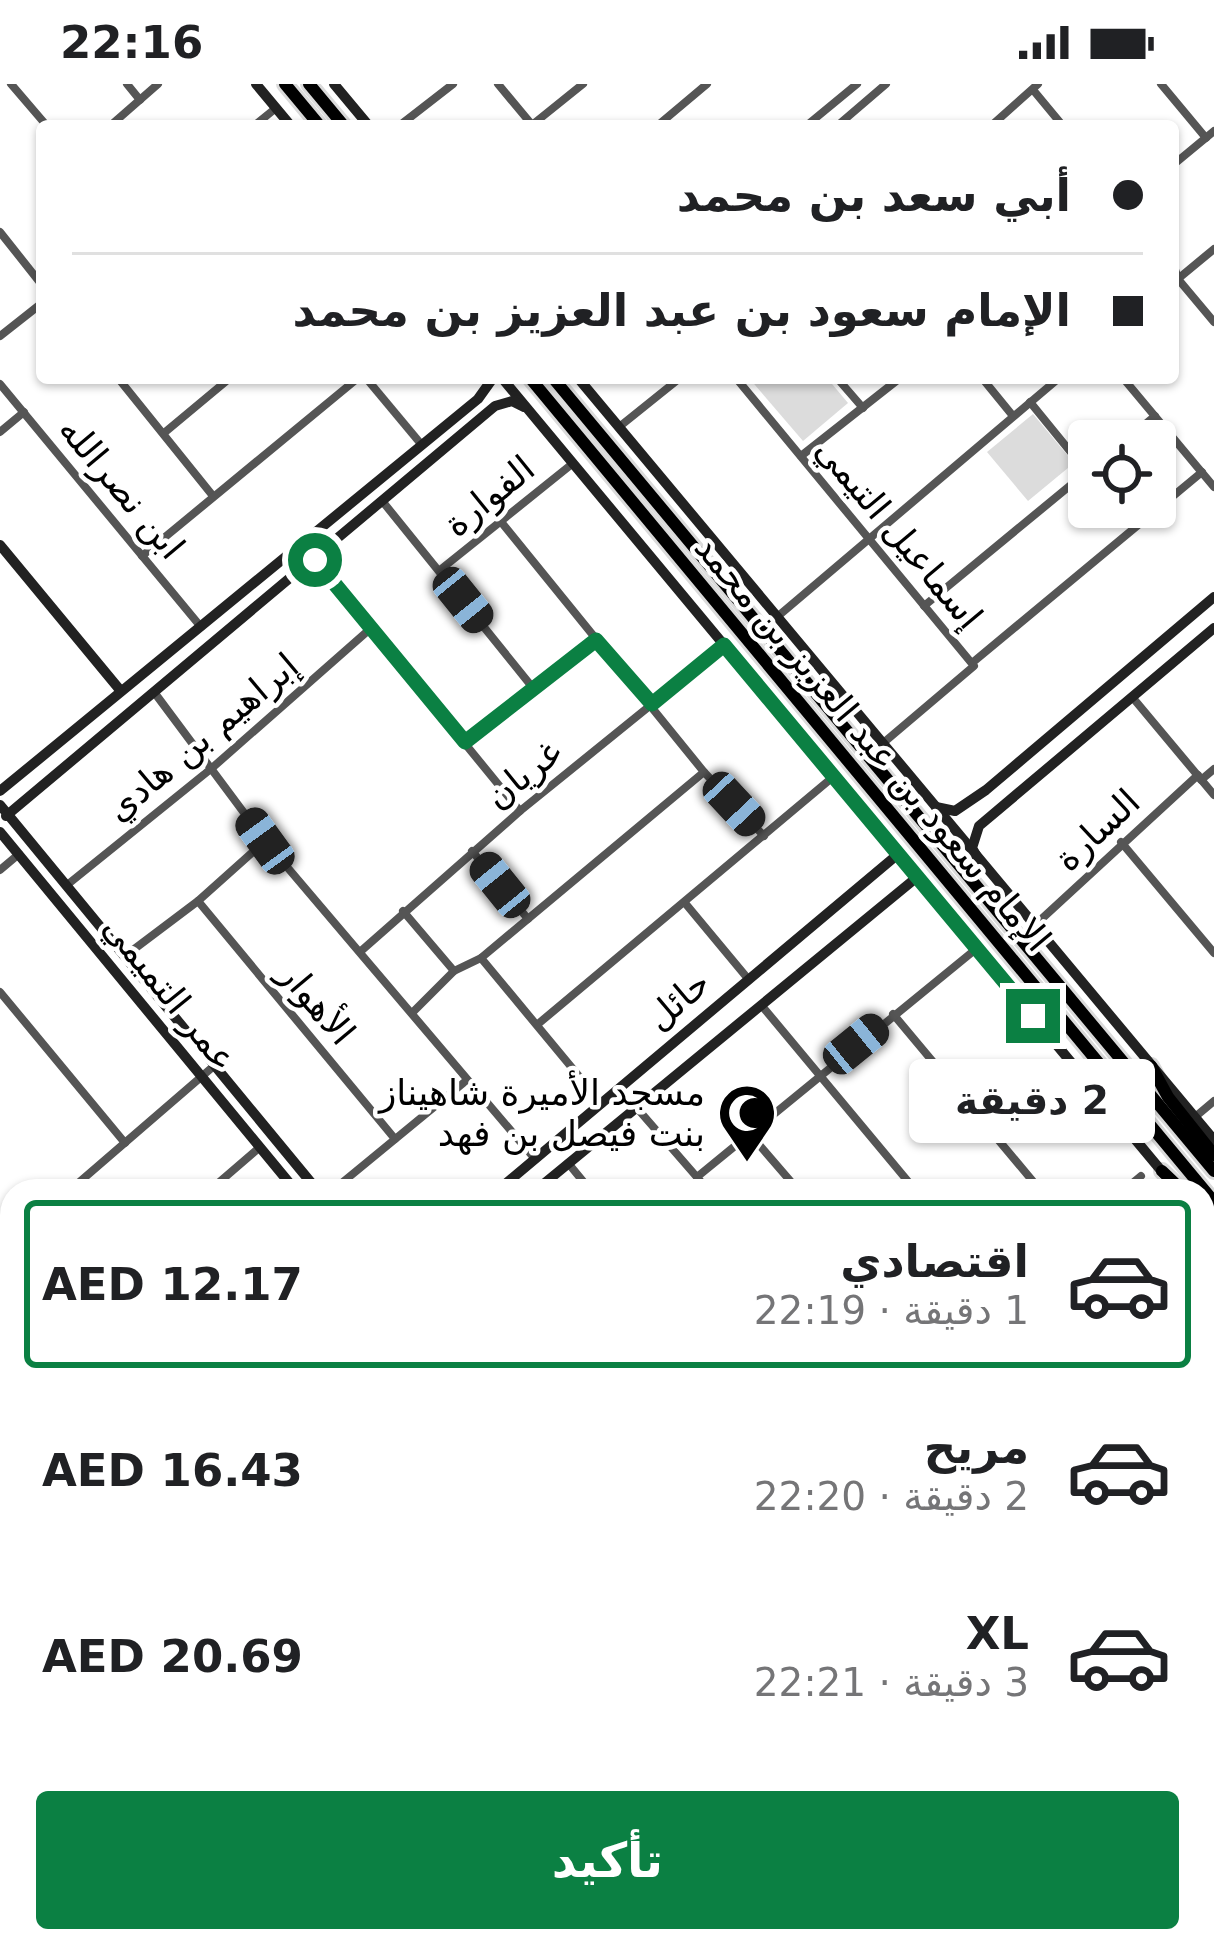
<!DOCTYPE html>
<html lang="ar">
<head>
<meta charset="utf-8">
<style>
	:root { --surface:#fff; --page:#f2f2f2; --text:#202124; --muted:#757577; --line:#e0e0e0; --accent:#0b8043 }
	body { margin:0; font-family:"DejaVu Sans","Noto Naskh Arabic",sans-serif; background:var(--page); color:var(--text); direction:rtl; height:100vh; display:flex; flex-direction:column; font-size:45px; white-space:nowrap }
	* { box-sizing:border-box; margin:0 }
	p { font-size:39px; color:var(--muted) }
	.icon { flex:none; width:66px; height:66px; fill:none; stroke:currentColor; stroke-width:2; stroke-linecap:round; stroke-linejoin:round }
	.map { position:relative; flex:1; overflow:hidden; direction:ltr }
	.details { position:absolute; left:0px; top:1095px; width:1215px; height:774px; display:flex; flex-direction:column; background:var(--surface); border-radius:36px 36px 0 0; box-shadow:0 3px 9px #0004; direction:rtl }
	.details>* { flex:none }
	.hud { position:absolute; left:36px; top:36px; width:1143px; height:264px; border-radius:12px; box-shadow:0 3px 9px #0004; direction:rtl; display:grid; align-content:center; height:264px; padding:0 36px; background:var(--surface) }
	.fabs { position:absolute; left:1068px; top:336px; display:grid; gap:24px }
	.fabs a { display:grid; place-items:center; width:108px; height:108px; border-radius:12px; background:var(--surface); box-shadow:0 3px 9px #0004; font-size:60px }
	.end { position:absolute; width:54px; height:54px; margin:-27px; border:15px solid #0b8043; background:#fff; box-shadow:0 0 0 6px #fff }
	.from { border-radius:50% }
	.bubble { position:absolute; height:84px; border-radius:12px; background:var(--surface); box-shadow:0 3px 9px #0004; font-size:39px; font-weight:700; line-height:84px; text-align:center; direction:rtl }
	.car { position:absolute; width:36px; height:72px; margin:-36px -18px; border-radius:15px; box-shadow:0 0 9px 3px #0007; background:linear-gradient(#222 24%,#8ab4d8 0 40%,#222 0 76%,#8ab4d8 0 86%,#222 0) }
	.hud b { display:flex; align-items:center; gap:42px; height:114px; font-size:45px }
	.hud b+b { border-top:3px solid var(--line) }
	.hud i { width:30px; height:30px; background:var(--text) }
	ul { padding:21px 0 0; list-style:none }
	li { display:flex; align-items:center; gap:36px; height:168px; margin:0 24px 18px; padding:0 12px; border:6px solid transparent; border-radius:12px }
	li div { flex:1 }
	li b { display:block; font-size:45px }
	li em { font-style:normal; font-weight:700 }
	li.on { border-color:var(--accent) }
	li>.icon { width:108px; height:108px; stroke-width:1.5 }
	.primary-button { display:flex; gap:24px; margin-top:auto; padding:24px 36px }
	.primary-button a { flex:1; height:138px; border-radius:12px; background:var(--accent); color:#fff; font-size:48px; font-weight:700; line-height:138px; text-align:center }
	.status { display:flex; justify-content:space-between; align-items:center; height:84px; padding:0 60px; background:var(--surface); direction:ltr }
	.status svg { height:33px; fill:currentColor }
	.map>svg:first-child { display:block }
	.park { fill:#dcdcdc }
	.lines { fill:none; stroke-linecap:round; stroke-linejoin:round }
	.primary-casing { stroke:#dbdbdb; stroke-width:18 }
	.street { stroke:#555; stroke-width:8 }
	.secondary { stroke:#222; stroke-width:10 }
	.primary { stroke:#000; stroke-width:12 }
	.route { stroke:#0b8043; stroke-width:15 }
	.labels { text-anchor:middle; dominant-baseline:central; stroke-width:9; stroke-linejoin:round; paint-order:stroke }
	.street-label { font-size:36px; fill:#000; stroke:#fff }
	.poi-label { font-size:36px; fill:#000; stroke:#fff; text-anchor:end }
</style>
</head>
<body>
<div class="status"><b>22:16</b><svg viewBox="0 0 49 12"><path d="M0 12V9h3v3zM5 12V6h3v6zM10 12V3h3v9zM15 12V0h3v12zM26 1h20v11H26zM47 4h2v5h-2z"/></svg></div>
<div class="map">
<svg width="1214" height="1869" viewBox="0 0 1214 1869">
	<rect width="100%" height="100%" fill="#fff"/>
	<!-- park -->
	<g class="park">
		<path d="M749,294H827L848,319L803,357Z"/>
		<path d="M1033,330L1074,379L1028,417L987,368Z"/>
	</g>
	<g class="lines">
		<defs>
			<g id="primary">
				<path d="M285,0L320,42"/>
				<path d="M309,0L344,42"/>
				<path d="M530,294L1214,1118"/>
				<path d="M553,294L1214,1087"/>
				<path d="M1151,982L1168,1013L1214,1071"/>
				<path d="M1162,1087L1183,1107"/>
				<path d="M1203,1127L1214,1139"/>
			</g>
		</defs>
		<!-- primary casing -->
		<use href="#primary" class="primary-casing"/>
		<!-- street -->
		<g class="street">
			<path d="M11,0L47,42"/>
			<path d="M127,0L140,16"/>
			<path d="M498,0L533,42"/>
			<path d="M1161,0L1206,54"/>
			<path d="M1034,7L1063,42"/>
			<path d="M532,41L583,0"/>
			<path d="M110,42L158,0"/>
			<path d="M254,42L276,24"/>
			<path d="M399,42L453,0"/>
			<path d="M657,42L707,0"/>
			<path d="M806,42L857,0"/>
			<path d="M837,42L886,0"/>
			<path d="M991,42L1038,0"/>
			<path d="M1173,81L1214,47"/>
			<path d="M0,148L42,201"/>
			<path d="M1173,179L1178,195L1214,238"/>
			<path d="M1173,199L1214,165"/>
			<path d="M0,252L42,219"/>
			<path d="M118,294L213,412"/>
			<path d="M366,294L421,360"/>
			<path d="M736,294L974,582L882,660"/>
			<path d="M837,294L863,324"/>
			<path d="M982,294L1013,332"/>
			<path d="M1123,294L1214,403"/>
			<path d="M0,300L201,543"/>
			<path d="M1030,318L1087,388"/>
			<path d="M619,343L680,294"/>
			<path d="M0,348L24,328"/>
			<path d="M164,349L230,294"/>
			<path d="M1125,357L1155,332"/>
			<path d="M801,372L900,294"/>
			<path d="M383,418L533,604"/>
			<path d="M502,439L704,688L764,752"/>
			<path d="M142,472L358,294"/>
			<path d="M315,476L520,727"/>
			<path d="M440,486L572,380"/>
			<path d="M924,522L1089,386"/>
			<path d="M777,533L1059,294"/>
			<path d="M972,579L1202,388"/>
			<path d="M154,608L265,757L535,1075"/>
			<path d="M1133,614L1214,711"/>
			<path d="M465,658L596,556"/>
			<path d="M1201,696L1214,685"/>
			<path d="M1121,758L1214,869"/>
			<path d="M472,767L528,835"/>
			<path d="M0,786L19,770"/>
			<path d="M67,801L212,684L370,545"/>
			<path d="M198,817L395,1055"/>
			<path d="M685,819L749,896"/>
			<path d="M403,827L454,887"/>
			<path d="M1035,841L1198,691"/>
			<path d="M361,867L520,727L725,561"/>
			<path d="M125,872L198,817L265,757"/>
			<path d="M481,874L602,1020"/>
			<path d="M0,908L125,1059"/>
			<path d="M762,922L916,1107"/>
			<path d="M413,928L454,887L481,874L704,688"/>
			<path d="M893,930L1041,1107"/>
			<path d="M538,940L833,693"/>
			<path d="M636,1023L709,1107"/>
			<path d="M1195,1033L1214,1017"/>
			<path d="M749,1049L799,1107"/>
			<path d="M568,1079L591,1107"/>
			<path d="M697,1093L976,865"/>
			<path d="M551,1094L562,1107"/>
			<path d="M69,1107L215,981"/>
			<path d="M209,1107L260,1063"/>
			<path d="M332,1107L467,996"/>
			<path d="M1123,1107L1141,1092"/>
			<path d="M0,1166L12,1155"/>
			<path d="M0,1233L12,1248"/>
			<path d="M1203,1299L1214,1312"/>
			<path d="M0,1383L12,1373"/>
			<path d="M1203,1384L1214,1375"/>
			<path d="M1203,1405L1214,1396"/>
			<path d="M1203,1410L1214,1423"/>
			<path d="M1203,1552L1214,1565"/>
			<path d="M1203,1630L1214,1620"/>
			<path d="M1203,1715L1214,1728"/>
			<path d="M0,1759L12,1749"/>
			<path d="M1203,1787L1214,1777"/>
			<path d="M1203,1821L1214,1834"/>
			<path d="M418,1857L428,1869"/>
			<path d="M729,1857L739,1869"/>
			<path d="M886,1857L896,1869"/>
			<path d="M1098,1857L1108,1869"/>
			<path d="M154,1869L168,1857"/>
			<path d="M351,1869L366,1857"/>
			<path d="M537,1869L551,1857"/>
			<path d="M676,1869L690,1857"/>
		</g>
		<!-- secondary -->
		<g class="secondary">
			<path d="M256,0L291,42"/>
			<path d="M334,0L369,42"/>
			<path d="M502,294L1164,1090"/>
			<path d="M578,294L1214,1056"/>
			<path d="M0,461L120,606"/>
			<path d="M0,707L478,315L493,294"/>
			<path d="M0,721L318,1107"/>
			<path d="M936,723L955,727L986,706L1214,513"/>
			<path d="M6,732L495,322L512,317L524,323"/>
			<path d="M0,748L296,1107"/>
			<path d="M977,773L972,764L979,742L1214,544"/>
			<path d="M497,1107L897,771"/>
			<path d="M535,1107L916,794"/>
			<path d="M1203,1137L1214,1150"/>
			<path d="M0,1515L12,1506"/>
			<path d="M0,1524L12,1538L0,1548"/>
			<path d="M0,1561L12,1576"/>
			<path d="M247,1857L257,1869"/>
			<path d="M274,1857L284,1869"/>
		</g>
		<!-- primary -->
		<use href="#primary" class="primary"/>
	</g>
	<g class="lines">
		<!-- route -->
		<path class="route" d="M315,476L465,658L596,556L652,620L724,561L1033,932"/>
	</g>
	<!-- icons -->
	<defs>
		<symbol id="mosque-pin" viewBox="-11 -11 22 30"><path d="M0 17L-7.5 6A9.5 9.5 0 1 1 7.5 6Z" fill="#000" stroke="#fff"/><path d="M3.5-4.9A6 6 0 1 0 3.5 4.9A5 5 0 1 1 3.5-4.9Z" fill="#fff"/></symbol>
	</defs>
	<g fill-rule="evenodd">
		<use href="#mosque-pin" x="714" y="996" width="66" height="90"/>
	</g>
	<g class="labels">
		<!-- street labels -->
		<g class="street-label">
			<text transform="translate(122 404) rotate(50)">ابن نصرالله</text>
			<text transform="translate(489 412) rotate(-39)">الفوارة</text>
			<text transform="translate(899 449) rotate(50)">إسماعيل التيمي</text>
			<text transform="translate(202 653) rotate(-40)">إبراهيم بن هادي</text>
			<text transform="translate(873 659) rotate(50)">الإمام سعود بن عبد العزيز بن محمد</text>
			<text transform="translate(523 690) rotate(-39)">غريان</text>
			<text transform="translate(1097 746) rotate(-43)">السارة</text>
			<text transform="translate(170 909) rotate(51)">عمر التميمي</text>
			<text transform="translate(678 916) rotate(-40)">حائل</text>
			<text transform="translate(317 919) rotate(50)">الأهوار</text>
		</g>
		<!-- poi labels -->
		<g class="poi-label">
			<text x="705" y="1008">مسجد الأميرة شاهيناز<tspan x="705" dy="41">بنت فيصل بن فهد</tspan></text>
		</g>
	</g>
</svg>
<div class="fabs">
<a><svg class="icon" aria-label="locate" viewBox="0 0 24 24"><circle cx="12" cy="12" r="6"/><path d="M12 2v4M12 18v4M2 12h4M18 12h4"/></svg></a>
</div>
<i class="end from" style="left:315px;top:476px"></i>
<i class="end" style="left:1033px;top:932px"></i>
<div class="bubble" style="left:909px;top:975px;width:246px">2 دقيقة</div>
<i class="car" style="left:463px;top:516px;rotate:141deg"></i>
<i class="car" style="left:734px;top:720px;rotate:137deg"></i>
<i class="car" style="left:265px;top:757px;rotate:324deg"></i>
<i class="car" style="left:500px;top:801px;rotate:321deg"></i>
<i class="car" style="left:856px;top:960px;rotate:51deg"></i>
<div class="hud">
<b><i class="from"></i>أبي سعد بن محمد</b>
<b><i></i>الإمام سعود بن عبد العزيز بن محمد</b>
</div>
<section class="details">
<ul>
<li class="on"><svg class="icon" aria-label="car" viewBox="0 0 24 24"><path d="M5 17H2v-5l4-1 3-4h7l3 4 3 1v5h-3M9 17h6M6 11h13"/><circle cx="7" cy="17" r="2"/><circle cx="17" cy="17" r="2"/></svg><div><b>اقتصادي</b><p>1 دقيقة · 22:19</p></div><em>AED 12.17</em></li>
<li><svg class="icon" aria-label="car" viewBox="0 0 24 24"><path d="M5 17H2v-5l4-1 3-4h7l3 4 3 1v5h-3M9 17h6M6 11h13"/><circle cx="7" cy="17" r="2"/><circle cx="17" cy="17" r="2"/></svg><div><b>مريح</b><p>2 دقيقة · 22:20</p></div><em>AED 16.43</em></li>
<li><svg class="icon" aria-label="car" viewBox="0 0 24 24"><path d="M5 17H2v-5l4-1 3-4h7l3 4 3 1v5h-3M9 17h6M6 11h13"/><circle cx="7" cy="17" r="2"/><circle cx="17" cy="17" r="2"/></svg><div><b>XL</b><p>3 دقيقة · 22:21</p></div><em>AED 20.69</em></li>
</ul>
<div class="primary-button"><a>تأكيد</a></div>
</section>
</div>
</body>
</html>
